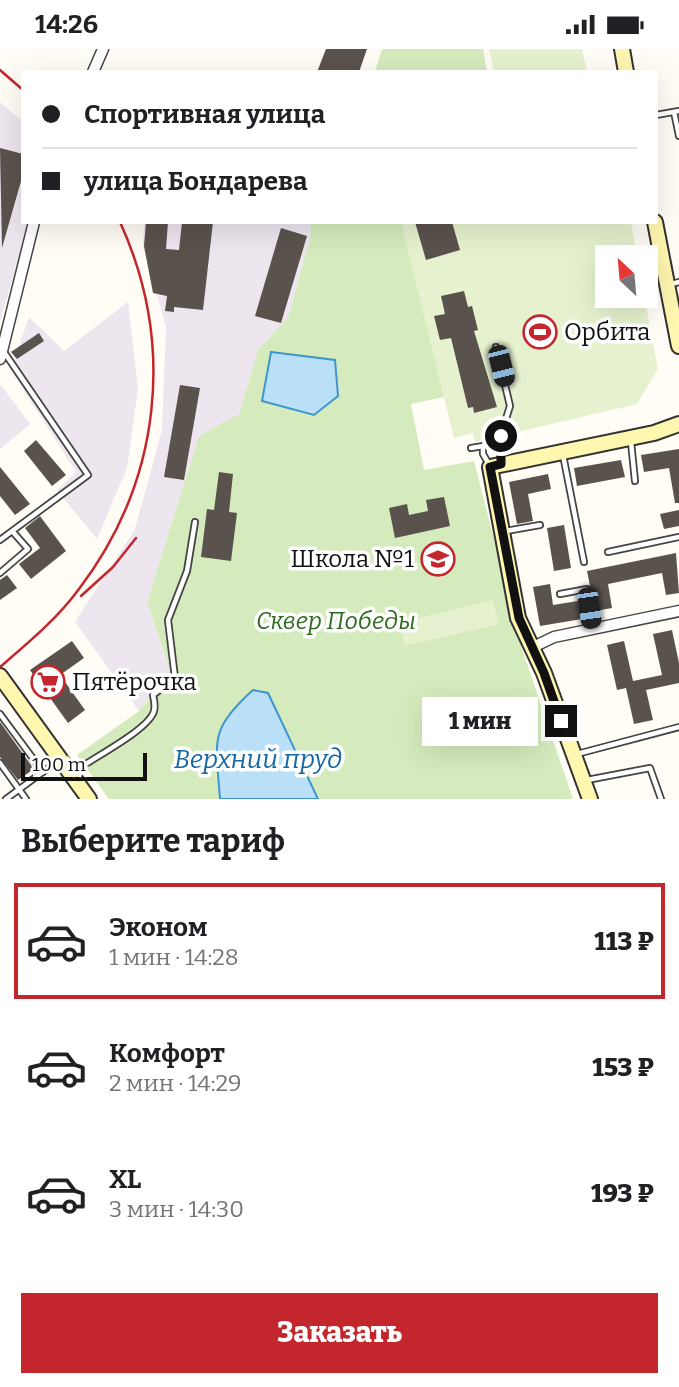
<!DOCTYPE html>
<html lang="ru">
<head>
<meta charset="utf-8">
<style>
	:root { --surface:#fff; --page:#f2f2f2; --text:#202124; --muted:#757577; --line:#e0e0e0; --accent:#c4262e }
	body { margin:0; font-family:Bitter,serif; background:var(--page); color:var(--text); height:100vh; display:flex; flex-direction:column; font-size:26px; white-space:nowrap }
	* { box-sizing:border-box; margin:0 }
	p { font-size:23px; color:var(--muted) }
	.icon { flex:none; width:38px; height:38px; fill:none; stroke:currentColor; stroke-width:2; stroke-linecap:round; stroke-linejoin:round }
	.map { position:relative; height:750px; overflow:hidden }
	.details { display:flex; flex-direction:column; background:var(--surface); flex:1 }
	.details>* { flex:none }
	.hud { position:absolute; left:21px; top:21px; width:637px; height:154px; border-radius:0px; box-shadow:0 7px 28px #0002; display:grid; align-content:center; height:154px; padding:0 21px; background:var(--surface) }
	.needle { width:46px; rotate:334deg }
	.tools { position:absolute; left:595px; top:196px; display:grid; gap:14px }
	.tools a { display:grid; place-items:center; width:63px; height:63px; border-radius:0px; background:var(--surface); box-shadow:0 7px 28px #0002; font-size:35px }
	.scale { position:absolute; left:21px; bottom:18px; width:126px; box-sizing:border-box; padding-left:7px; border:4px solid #111; border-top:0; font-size:19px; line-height:24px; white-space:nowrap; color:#111; -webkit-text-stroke:5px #fff; paint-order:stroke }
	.end { position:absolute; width:32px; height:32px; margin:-16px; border:9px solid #111; background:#fff; box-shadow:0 0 0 4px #fff }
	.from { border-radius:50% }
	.bubble { position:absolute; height:49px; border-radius:0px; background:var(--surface); box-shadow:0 7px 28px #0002; font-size:23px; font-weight:800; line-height:49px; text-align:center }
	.car { position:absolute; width:21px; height:42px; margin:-21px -10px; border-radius:9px; box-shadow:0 0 5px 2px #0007; background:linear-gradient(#222 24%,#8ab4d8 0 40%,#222 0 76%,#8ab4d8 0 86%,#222 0) }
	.hud b { display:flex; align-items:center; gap:24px; height:66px; font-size:26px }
	.hud b+b { border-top:2px solid var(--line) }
	.hud i { width:18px; height:18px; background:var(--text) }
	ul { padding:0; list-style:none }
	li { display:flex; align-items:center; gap:21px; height:116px; margin:0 14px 10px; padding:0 7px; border:4px solid transparent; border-radius:0px }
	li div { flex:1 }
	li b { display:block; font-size:26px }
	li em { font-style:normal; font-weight:800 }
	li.current { border-color:var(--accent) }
	li>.icon { width:63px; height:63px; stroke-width:1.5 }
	h2 { padding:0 21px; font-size:32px; line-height:84px }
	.action { display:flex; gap:14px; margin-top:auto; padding:14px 21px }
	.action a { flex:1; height:80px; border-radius:0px; background:var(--accent); color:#fff; font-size:28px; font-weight:800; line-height:80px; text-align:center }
	.status { display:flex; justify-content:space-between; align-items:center; height:49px; padding:0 35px; background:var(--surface); direction:ltr }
	.status svg { height:19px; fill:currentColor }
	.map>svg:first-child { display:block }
	.industrial { fill:#eee6ef }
	.green { fill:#d5ebbd }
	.pitch { fill:#e6f2cf }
	.water { fill:#b9e0f7; stroke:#3f96cf; stroke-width:2 }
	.building { fill:#5a524d }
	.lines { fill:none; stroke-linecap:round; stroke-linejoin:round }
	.lane-casing { stroke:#444; stroke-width:8 }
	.street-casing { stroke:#444; stroke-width:13 }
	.secondary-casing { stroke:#333; stroke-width:18 }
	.lane { stroke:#fff; stroke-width:4.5 }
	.street { stroke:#fff; stroke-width:10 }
	.secondary { stroke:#fff6b0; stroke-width:14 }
	.rail { stroke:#c4262e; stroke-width:2.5 }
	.route { stroke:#111; stroke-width:9 }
	.labels { text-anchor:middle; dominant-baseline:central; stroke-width:7; stroke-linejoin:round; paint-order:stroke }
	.poi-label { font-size:24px; fill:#111; stroke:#fff; text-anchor:start }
	.park-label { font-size:24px; font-style:italic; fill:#2f6b1f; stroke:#fff }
	.water-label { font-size:26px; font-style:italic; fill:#1768a6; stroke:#fff }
</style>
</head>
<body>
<div class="status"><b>14:26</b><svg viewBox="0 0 49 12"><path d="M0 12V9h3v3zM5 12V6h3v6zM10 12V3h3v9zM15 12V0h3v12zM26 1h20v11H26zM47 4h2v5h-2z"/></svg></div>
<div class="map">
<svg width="679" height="750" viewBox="0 0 679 750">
	<rect width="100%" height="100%" fill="#fffdf5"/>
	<!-- industrial -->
	<g class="industrial">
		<path d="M0,53L23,73V173H29L0,273Z"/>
		<path d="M144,173H311L310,190L288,268L258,301L239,365L199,387L147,553L171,624L139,662L75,573L135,480L162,381L166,278L143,197Z"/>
		<path d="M128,253L138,339L127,419L97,490L57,441L76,423L11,321L29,268L64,302Z"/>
		<path d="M0,335L30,375L0,400Z"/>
	</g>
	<!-- green -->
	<g class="green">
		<path d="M382,0H483L487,23H375Z"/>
		<path d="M311,173H402L444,348L411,355L424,421L474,412L522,600L573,750H109L77,706L139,662L171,624L147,553L199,387L239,365L258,301L288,268L310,190Z"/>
	</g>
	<!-- pitch -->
	<g class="pitch">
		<path d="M489,0H582L587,23H494Z"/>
		<path d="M401,173H631L637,208H607V247H644L658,320L637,355L475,393L473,384L454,389Z"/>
		<path d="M493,551L499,575L405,597L400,574Z"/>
	</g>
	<!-- water -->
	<g class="water">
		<path d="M271,303L335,311L338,347L314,366L262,352Z"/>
		<path d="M253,641L268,644L318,750H220C216,693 208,681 253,641Z"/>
	</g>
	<!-- building -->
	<g class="building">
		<path d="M326,0H367L359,23H317Z"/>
		<path d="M0,99L23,105V125L2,199Z"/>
		<path d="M146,173H168L166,200L179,201L182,173H213L203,261L174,258V263L165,262L167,247L153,244L144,197Z"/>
		<path d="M415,173H452L460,201L426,211Z"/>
		<path d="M281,179L307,187L281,274L255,267Z"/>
		<path d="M464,242L468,258L472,257L478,281L474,282L497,358L474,364L473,358L468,359L451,289L440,291L434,267L445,265L441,247Z"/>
		<path d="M39,284L44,292L17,310L11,303Z"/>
		<path d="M180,336L200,339L184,431L164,428Z"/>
		<path d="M36,391L66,426L52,437L24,402Z"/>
		<path d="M679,400V454H675L669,419L644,423L641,406Z"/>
		<path d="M621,411L625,428L577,437L574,419Z"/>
		<path d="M0,418L30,455L15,466L0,447Z"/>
		<path d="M219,423L233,425L229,463L237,464L231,512L201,508L207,460L214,461Z"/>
		<path d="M548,425L551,440L528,445L533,472L517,475L509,433Z"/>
		<path d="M444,448L450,477L395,489L389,459L407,455L409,466L428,462L426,451Z"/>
		<path d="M679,461V477L664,480L660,465Z"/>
		<path d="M40,467L66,502L31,530L19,515L40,499L25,479Z"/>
		<path d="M564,476L571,519L554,522L547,479Z"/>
		<path d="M676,504L679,544L666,546L662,524L608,535L612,559L595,562L587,522Z"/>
		<path d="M7,526L17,539L0,551V531Z"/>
		<path d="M550,535L553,556L578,552L582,570L540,577L533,538Z"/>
		<path d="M672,581L679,614V634L646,641L653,671L634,675L626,639L617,641L607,596L624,592L633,632L662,626L653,585Z"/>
		<path d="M72,592L84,609L60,626L85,661L68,674L30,621Z"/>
		<path d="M0,673L34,720L18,731L0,708Z"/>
	</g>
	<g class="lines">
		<defs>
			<g id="lane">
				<path d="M674,63L679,87"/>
				<path d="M656,66L679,62"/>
				<path d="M668,236L679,233"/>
				<path d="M496,298L510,357L499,392"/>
				<path d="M631,393L635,432"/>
				<path d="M471,399L483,397"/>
				<path d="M563,406L584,513"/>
				<path d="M490,417L483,405V397L499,392L501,414"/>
				<path d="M506,482L540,476"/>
				<path d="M0,491L88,426L4,303"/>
				<path d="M608,503L679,488"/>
				<path d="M0,524L28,500L13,483"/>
				<path d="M560,545L587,540L592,579"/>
				<path d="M0,665L43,723"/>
				<path d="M577,705L679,678"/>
				<path d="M0,714L26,750"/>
				<path d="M74,723C92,709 149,681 154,662C155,658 154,650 153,646L175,629L168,571L187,522L195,473"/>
				<path d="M587,731L650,719L661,750"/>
				<path d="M6,750L59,711"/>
			</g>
			<g id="street">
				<path d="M93,23L103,0"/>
				<path d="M0,310L34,173"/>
				<path d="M533,598L554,588L679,562"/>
			</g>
			<g id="secondary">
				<path d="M622,0L626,23"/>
				<path d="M655,173L679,297"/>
				<path d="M0,627L89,750"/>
				<path d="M590,750L544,624L518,569L490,418L654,384L679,375"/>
			</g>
		</defs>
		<!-- lane casing -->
		<use href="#lane" class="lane-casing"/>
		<!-- street casing -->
		<use href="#street" class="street-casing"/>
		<!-- secondary casing -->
		<use href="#secondary" class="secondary-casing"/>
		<!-- lane -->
		<use href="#lane" class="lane"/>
		<!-- street -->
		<use href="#street" class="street"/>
		<!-- secondary -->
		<use href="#secondary" class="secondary"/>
		<!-- rail -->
		<g class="rail">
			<path d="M0,21L23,41"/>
			<path d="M81,547L113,518L136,489"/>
			<path d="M0,618C28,594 57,570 79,540C161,432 176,296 120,173"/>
		</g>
	</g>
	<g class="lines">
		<!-- route -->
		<path class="route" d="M501,387V415L490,418L519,569L544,624L561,672"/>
	</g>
	<!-- icons -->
	<defs>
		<symbol id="stadium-ring" viewBox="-11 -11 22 22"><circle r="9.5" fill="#fff" stroke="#c4262e" stroke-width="1.5"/><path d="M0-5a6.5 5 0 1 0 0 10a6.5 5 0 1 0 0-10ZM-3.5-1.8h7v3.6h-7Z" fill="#c4262e"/></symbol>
		<symbol id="school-ring" viewBox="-11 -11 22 22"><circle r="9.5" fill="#fff" stroke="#c4262e" stroke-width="1.5"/><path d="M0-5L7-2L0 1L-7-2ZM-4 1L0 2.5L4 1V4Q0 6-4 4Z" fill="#c4262e"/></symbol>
		<symbol id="supermarket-ring" viewBox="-11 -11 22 22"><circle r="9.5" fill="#fff" stroke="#c4262e" stroke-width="1.5"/><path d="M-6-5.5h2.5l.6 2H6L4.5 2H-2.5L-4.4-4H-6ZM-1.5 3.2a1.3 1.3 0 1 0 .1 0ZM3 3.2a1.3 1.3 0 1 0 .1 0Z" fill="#c4262e"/></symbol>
	</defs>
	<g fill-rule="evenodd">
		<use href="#stadium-ring" x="521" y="264" width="38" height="38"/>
		<use href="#school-ring" x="419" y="491" width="38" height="38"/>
		<use href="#supermarket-ring" x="29" y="614" width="38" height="38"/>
	</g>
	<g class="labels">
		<!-- poi labels -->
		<g class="poi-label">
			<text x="564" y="283">Орбита</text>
			<text x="414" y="510" text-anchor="end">Школа №1</text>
			<text x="72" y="633">Пятёрочка</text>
		</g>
		<!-- park labels -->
		<g class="park-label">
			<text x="336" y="572">Сквер Победы</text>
		</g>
		<!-- water labels -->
		<g class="water-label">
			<text x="258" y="710">Верхний пруд</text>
		</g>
	</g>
</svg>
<div class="tools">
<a><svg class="needle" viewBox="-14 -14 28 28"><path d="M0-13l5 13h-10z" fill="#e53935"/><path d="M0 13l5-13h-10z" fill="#757577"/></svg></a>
</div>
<div class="scale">100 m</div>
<i class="end from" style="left:501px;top:387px"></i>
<i class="end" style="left:561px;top:672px"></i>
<div class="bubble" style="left:422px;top:648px;width:116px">1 мин</div>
<i class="car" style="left:501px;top:317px;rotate:166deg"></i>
<i class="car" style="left:589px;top:559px;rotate:172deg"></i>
<div class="hud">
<b><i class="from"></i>Спортивная улица</b>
<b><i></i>улица Бондарева</b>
</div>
</div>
<section class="details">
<h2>Выберите тариф</h2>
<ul>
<li class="current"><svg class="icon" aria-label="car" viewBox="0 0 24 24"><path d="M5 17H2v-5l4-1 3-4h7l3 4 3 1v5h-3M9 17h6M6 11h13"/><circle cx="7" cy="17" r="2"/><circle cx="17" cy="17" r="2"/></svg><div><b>Эконом</b><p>1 мин · 14:28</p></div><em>113 ₽</em></li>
<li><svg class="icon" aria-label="car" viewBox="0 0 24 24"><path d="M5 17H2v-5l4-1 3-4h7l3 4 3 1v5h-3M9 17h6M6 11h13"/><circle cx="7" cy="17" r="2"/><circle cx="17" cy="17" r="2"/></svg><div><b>Комфорт</b><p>2 мин · 14:29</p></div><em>153 ₽</em></li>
<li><svg class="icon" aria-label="car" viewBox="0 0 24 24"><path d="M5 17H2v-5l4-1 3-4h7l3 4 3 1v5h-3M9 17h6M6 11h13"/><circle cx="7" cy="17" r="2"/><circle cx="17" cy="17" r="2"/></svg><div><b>XL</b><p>3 мин · 14:30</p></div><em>193 ₽</em></li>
</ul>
<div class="action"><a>Заказать</a></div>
</section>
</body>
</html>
